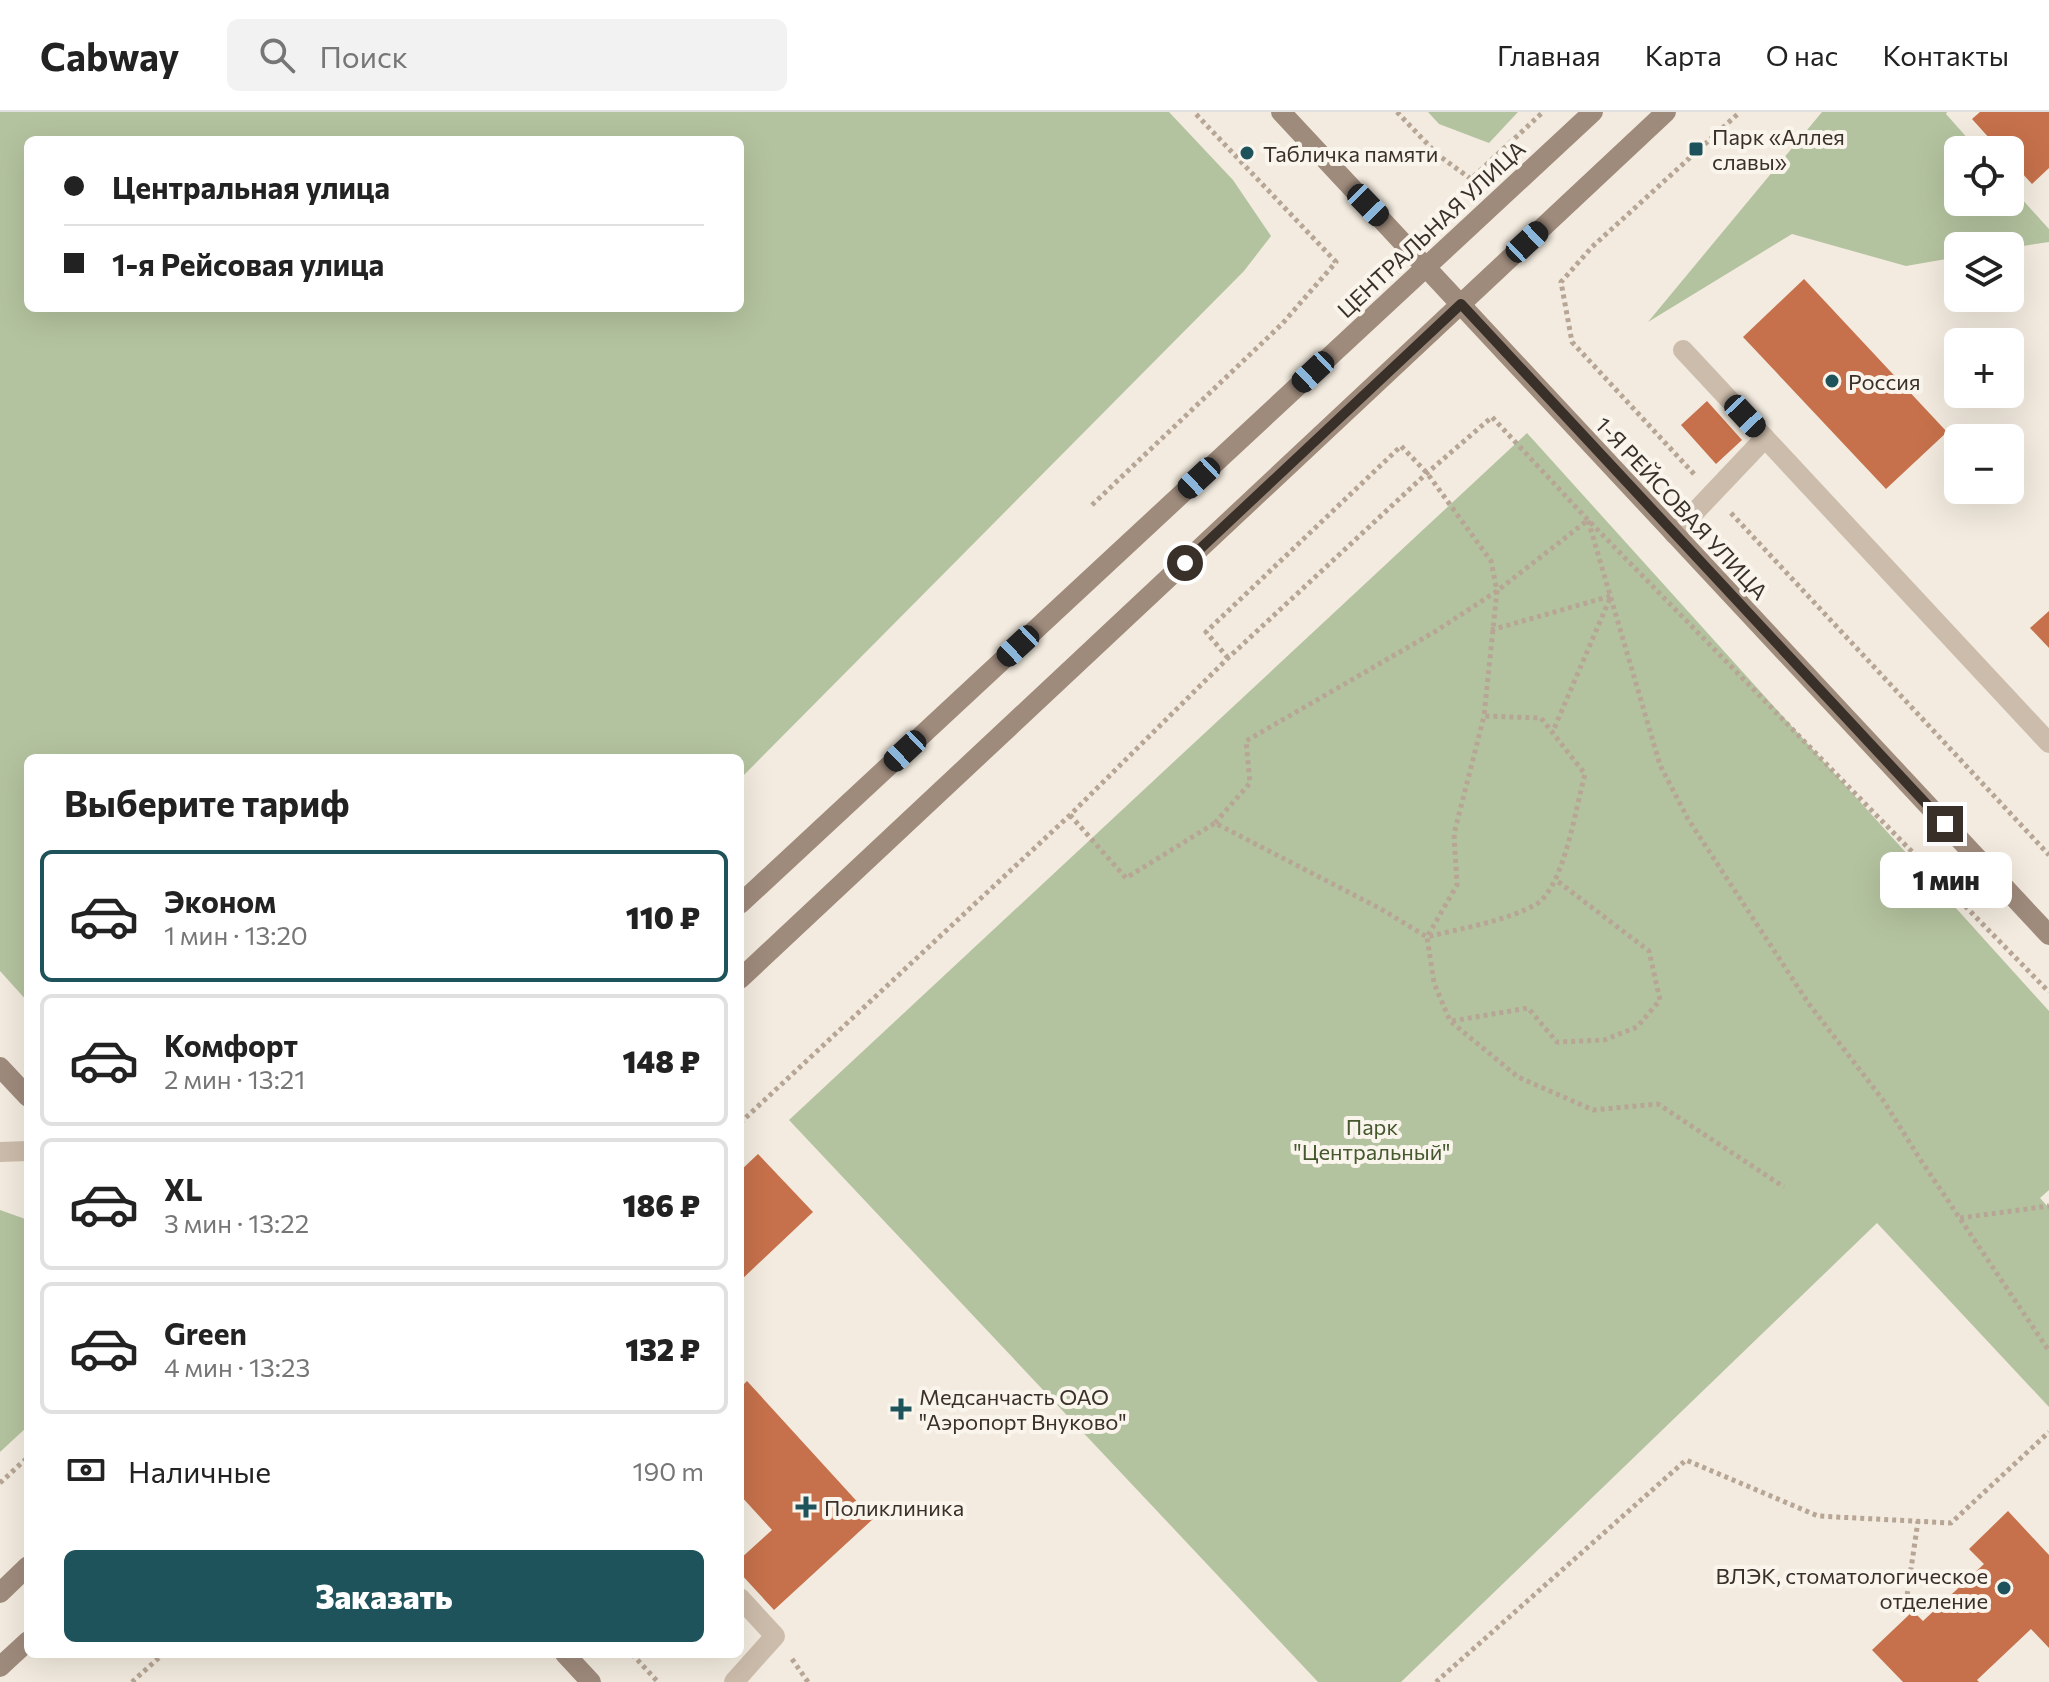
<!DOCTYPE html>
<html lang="ru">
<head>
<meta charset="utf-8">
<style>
	:root { --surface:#fff; --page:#f2f2f2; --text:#222; --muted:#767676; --line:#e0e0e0; --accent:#1f535b }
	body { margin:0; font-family:Commissioner,sans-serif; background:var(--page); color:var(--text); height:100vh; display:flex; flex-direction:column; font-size:30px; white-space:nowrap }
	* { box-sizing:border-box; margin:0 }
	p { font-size:26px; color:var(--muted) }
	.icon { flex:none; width:44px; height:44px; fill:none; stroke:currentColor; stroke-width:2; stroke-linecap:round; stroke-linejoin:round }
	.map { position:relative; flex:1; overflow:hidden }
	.panel { position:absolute; left:24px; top:642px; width:720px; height:904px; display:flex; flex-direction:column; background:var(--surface); border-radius:12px; box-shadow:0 8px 32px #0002 }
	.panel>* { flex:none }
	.guide { position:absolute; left:24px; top:24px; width:720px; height:176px; border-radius:12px; box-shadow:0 8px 32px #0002; display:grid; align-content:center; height:176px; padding:0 40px; background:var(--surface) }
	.tools { position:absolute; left:1944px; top:24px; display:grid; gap:16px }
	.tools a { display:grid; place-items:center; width:80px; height:80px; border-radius:12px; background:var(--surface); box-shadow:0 8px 32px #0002; font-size:40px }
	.end { position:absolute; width:36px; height:36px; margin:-18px; border:10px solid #39302a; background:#fff; box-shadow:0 0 0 4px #fff }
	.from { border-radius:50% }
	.bubble { position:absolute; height:56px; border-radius:12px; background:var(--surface); box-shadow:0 8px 32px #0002; font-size:26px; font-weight:800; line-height:56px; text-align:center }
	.car { position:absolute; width:24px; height:48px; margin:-24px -12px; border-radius:10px; box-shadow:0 0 6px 2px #0007; background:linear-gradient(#222 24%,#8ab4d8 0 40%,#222 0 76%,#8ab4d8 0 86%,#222 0) }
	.guide b { display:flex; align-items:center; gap:28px; height:76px; font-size:30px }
	.guide b+b { border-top:2px solid var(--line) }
	.guide i { width:20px; height:20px; background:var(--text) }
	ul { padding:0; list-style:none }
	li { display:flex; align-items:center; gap:24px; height:132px; margin:0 16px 12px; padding:0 24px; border:4px solid var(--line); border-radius:12px }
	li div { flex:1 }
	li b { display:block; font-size:30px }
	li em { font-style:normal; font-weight:800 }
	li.current { border-color:var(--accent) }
	li>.icon { width:72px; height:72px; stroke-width:1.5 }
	h2 { padding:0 40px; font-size:36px; line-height:96px }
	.pay { display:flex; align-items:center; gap:20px; height:88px; padding:0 40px; font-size:30px }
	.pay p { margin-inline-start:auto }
	.cta { display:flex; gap:16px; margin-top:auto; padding:16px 40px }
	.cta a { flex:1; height:92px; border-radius:12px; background:var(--accent); color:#fff; font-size:32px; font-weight:800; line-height:92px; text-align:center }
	header { display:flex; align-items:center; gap:48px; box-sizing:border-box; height:112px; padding:0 40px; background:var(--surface); border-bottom:2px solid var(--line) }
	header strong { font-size:38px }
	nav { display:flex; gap:44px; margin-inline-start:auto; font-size:28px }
	.search { width:560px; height:72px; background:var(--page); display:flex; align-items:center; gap:20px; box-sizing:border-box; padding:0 28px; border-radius:12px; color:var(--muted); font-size:30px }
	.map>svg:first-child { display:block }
	.green { fill:#b4c39f; fill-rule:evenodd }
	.building { fill:#c6714b }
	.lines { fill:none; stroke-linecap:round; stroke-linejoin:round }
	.path { stroke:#b7a695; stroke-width:5; stroke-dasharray:4 4; stroke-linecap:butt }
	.lane { stroke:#ccbcab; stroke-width:20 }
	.secondary { stroke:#9f8b7c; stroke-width:20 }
	.route { stroke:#39302a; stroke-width:10 }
	.poi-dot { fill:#1f535b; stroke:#faf5ec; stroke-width:3 }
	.labels { text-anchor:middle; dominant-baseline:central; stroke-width:8; stroke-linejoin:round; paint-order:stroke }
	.poi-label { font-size:22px; fill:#39302a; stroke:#faf5ec; text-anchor:start }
	.street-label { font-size:22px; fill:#39302a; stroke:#faf5ec }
	.park-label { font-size:22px; fill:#46582e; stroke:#faf5ec }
</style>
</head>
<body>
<header>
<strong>Cabway</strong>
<div class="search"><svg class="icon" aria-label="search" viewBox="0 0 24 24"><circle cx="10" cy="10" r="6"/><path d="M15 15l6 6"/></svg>Поиск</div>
<nav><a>Главная</a><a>Карта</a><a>О нас</a><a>Контакты</a></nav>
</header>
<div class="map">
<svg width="2049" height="1570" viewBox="0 0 2049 1570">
	<rect width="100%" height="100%" fill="#f3ebdf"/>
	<!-- green -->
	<g class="green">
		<path d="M0,0H1169L1233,68L1271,124L1244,159L740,667V646H28V890L0,859ZM740,28V196H28V28Z"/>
		<path d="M1428,0H1518L1489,31L1439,12Z"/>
		<path d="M1822,0H1947L1946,2L1978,38H1958V90H2010V74L2049,117V130L2010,136V134H1958V145L1906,154L1792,122L1648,210Z"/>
		<path d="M1527,321L2049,899V1078L2040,1086L2049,1096V1295L1877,1111L1401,1570H1318L789,1008Z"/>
		<path d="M0,1098L28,1108V1314L0,1340Z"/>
	</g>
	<!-- building -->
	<g class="building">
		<path d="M1980,0H2049V56L2032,72L2010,48V38H2000L1972,7Z"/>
		<path d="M1804,167L1947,320L1886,377L1743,225Z"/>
		<path d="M1707,289L1742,328L1716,352L1681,313Z"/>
		<path d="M2049,499V536L2030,516Z"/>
		<path d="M758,1042L813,1100L740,1169V1059Z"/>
		<path d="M747,1269L873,1407L774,1498L740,1461V1447L772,1418L740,1383V1276Z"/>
		<path d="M2008,1399L2049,1443V1536L2031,1517L1977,1568L1979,1570H1903L1872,1538L1913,1499L1923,1509L1984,1452L1969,1437Z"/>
	</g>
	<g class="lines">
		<!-- path -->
		<g class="path">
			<path d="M1397,0L1438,43L1471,67L1543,0"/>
			<path d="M1694,362L1572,230L1561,170L1592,135L1740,0"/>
			<path d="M1092,393L1282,212L1336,150L1194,0"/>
			<path d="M1731,401L2049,743"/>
			<path d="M1491,518L1611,484L1553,619"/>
			<path d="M1228,546L1206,520L1401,334L1427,361L1491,449L1497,479L1484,604"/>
			<path d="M1070,703L1126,766L1215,711L1381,797L1427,825L1457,773L1454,722L1484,604L1541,606L1585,662C1576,694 1564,777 1535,793C1503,810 1462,816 1427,825L1434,871L1450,909L1518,965L1593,998L1658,992L1784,1075"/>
			<path d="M1215,711L1250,671L1246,629L1436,519L1497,479L1588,408L1660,653L1688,707L1809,892L1883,988L1920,1047L2049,1239"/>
			<path d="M1452,909L1528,896L1557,930L1604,928L1637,915L1660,888L1649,839L1556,768"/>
			<path d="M740,1011L1070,703L1228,546L1427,361L1492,305L1588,408L2049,880"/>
			<path d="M1960,1106L2049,1094"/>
			<path d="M0,1371L28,1345"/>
			<path d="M1906,1491L1918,1409"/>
			<path d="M632,1542L658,1570"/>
			<path d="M792,1547L808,1570"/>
			<path d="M132,1570L163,1542"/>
			<path d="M1436,1570L1686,1348L1818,1404L1951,1411L2049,1320"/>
		</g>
		<!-- lane -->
		<g class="lane">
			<path d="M1683,238L2049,631"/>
			<path d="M1674,422L1765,326"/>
			<path d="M0,1040L28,1039"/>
			<path d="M734,1570L775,1524L740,1486"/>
		</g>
		<!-- secondary -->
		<g class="secondary">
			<path d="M1281,0L2049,823"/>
			<path d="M740,792L1593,0"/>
			<path d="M740,867L1666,0"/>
			<path d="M0,955L28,985"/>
			<path d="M0,1481L28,1454"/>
			<path d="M565,1542L591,1570"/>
			<path d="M0,1555L28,1529"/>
		</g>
	</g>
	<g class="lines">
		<!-- route -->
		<path class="route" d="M1185,451L1461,192L1945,712"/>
	</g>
	<!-- markers -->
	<g class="poi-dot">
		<rect x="1688" y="29" width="16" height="16" rx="4"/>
		<circle cx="1247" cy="41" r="8"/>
		<circle cx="1832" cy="269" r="8"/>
		<path d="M897 1285h8v8h8v8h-8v8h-8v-8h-8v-8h8z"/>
		<path d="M802 1383h8v8h8v8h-8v8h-8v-8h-8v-8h8z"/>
		<circle cx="2004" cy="1476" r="8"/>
	</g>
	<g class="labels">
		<!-- poi labels -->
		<g class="poi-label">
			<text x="1712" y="24">Парк «Аллея<tspan x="1712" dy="25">славы»</tspan></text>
			<text x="1263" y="41">Табличка памяти</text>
			<text x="1848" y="269">Россия</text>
			<text x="919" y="1284">Медсанчасть ОАО<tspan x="919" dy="25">"Аэропорт Внуково"</tspan></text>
			<text x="824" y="1395">Поликлиника</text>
			<text x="1988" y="1463" text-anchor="end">ВЛЭК, стоматологическое<tspan x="1988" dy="25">отделение</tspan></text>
		</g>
		<!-- street labels -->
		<g class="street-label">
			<text transform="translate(1431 117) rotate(-43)">ЦЕНТРАЛЬНАЯ УЛИЦА</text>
			<text transform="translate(1682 396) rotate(47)">1-Я РЕЙСОВАЯ УЛИЦА</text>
		</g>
		<!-- park labels -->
		<g class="park-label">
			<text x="1372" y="1014">Парк<tspan x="1372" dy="25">"Центральный"</tspan></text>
		</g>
	</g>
</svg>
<div class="tools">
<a><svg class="icon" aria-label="locate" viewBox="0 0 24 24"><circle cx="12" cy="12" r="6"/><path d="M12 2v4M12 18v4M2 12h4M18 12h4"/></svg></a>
<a><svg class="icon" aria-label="layers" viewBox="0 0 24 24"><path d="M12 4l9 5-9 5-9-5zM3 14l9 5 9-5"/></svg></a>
<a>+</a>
<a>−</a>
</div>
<i class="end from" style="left:1185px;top:451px"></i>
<i class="end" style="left:1945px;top:712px"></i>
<div class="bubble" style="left:1880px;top:740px;width:132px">1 мин</div>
<i class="car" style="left:1368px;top:93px;rotate:136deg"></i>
<i class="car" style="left:1527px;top:130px;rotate:47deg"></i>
<i class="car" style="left:1313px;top:260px;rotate:227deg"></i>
<i class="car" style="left:1745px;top:304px;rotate:137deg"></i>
<i class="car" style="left:1199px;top:366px;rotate:227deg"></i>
<i class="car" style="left:1018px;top:534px;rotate:227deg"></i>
<i class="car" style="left:905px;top:639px;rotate:227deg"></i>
<div class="guide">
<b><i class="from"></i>Центральная улица</b>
<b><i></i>1-я Рейсовая улица</b>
</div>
<section class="panel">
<h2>Выберите тариф</h2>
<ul>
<li class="current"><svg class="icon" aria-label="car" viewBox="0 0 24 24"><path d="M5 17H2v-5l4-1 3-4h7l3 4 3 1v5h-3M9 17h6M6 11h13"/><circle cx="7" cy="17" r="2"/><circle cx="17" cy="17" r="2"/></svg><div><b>Эконом</b><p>1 мин · 13:20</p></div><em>110 ₽</em></li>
<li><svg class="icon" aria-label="car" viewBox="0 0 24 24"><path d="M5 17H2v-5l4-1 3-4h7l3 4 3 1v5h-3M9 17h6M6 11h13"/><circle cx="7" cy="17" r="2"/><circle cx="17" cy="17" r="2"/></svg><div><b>Комфорт</b><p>2 мин · 13:21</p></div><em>148 ₽</em></li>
<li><svg class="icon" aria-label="car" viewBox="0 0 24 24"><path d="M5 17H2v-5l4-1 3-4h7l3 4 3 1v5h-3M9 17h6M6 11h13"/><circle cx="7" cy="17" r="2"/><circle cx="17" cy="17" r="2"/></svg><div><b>XL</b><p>3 мин · 13:22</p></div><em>186 ₽</em></li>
<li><svg class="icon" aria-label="car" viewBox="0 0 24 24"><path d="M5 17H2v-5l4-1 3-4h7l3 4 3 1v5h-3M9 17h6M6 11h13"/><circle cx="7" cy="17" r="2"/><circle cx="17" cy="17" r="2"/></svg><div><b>Green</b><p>4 мин · 13:23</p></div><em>132 ₽</em></li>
</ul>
<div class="pay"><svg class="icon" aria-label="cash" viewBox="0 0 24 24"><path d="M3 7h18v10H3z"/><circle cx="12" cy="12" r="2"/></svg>Наличные<p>190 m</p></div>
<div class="cta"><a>Заказать</a></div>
</section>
</div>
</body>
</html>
